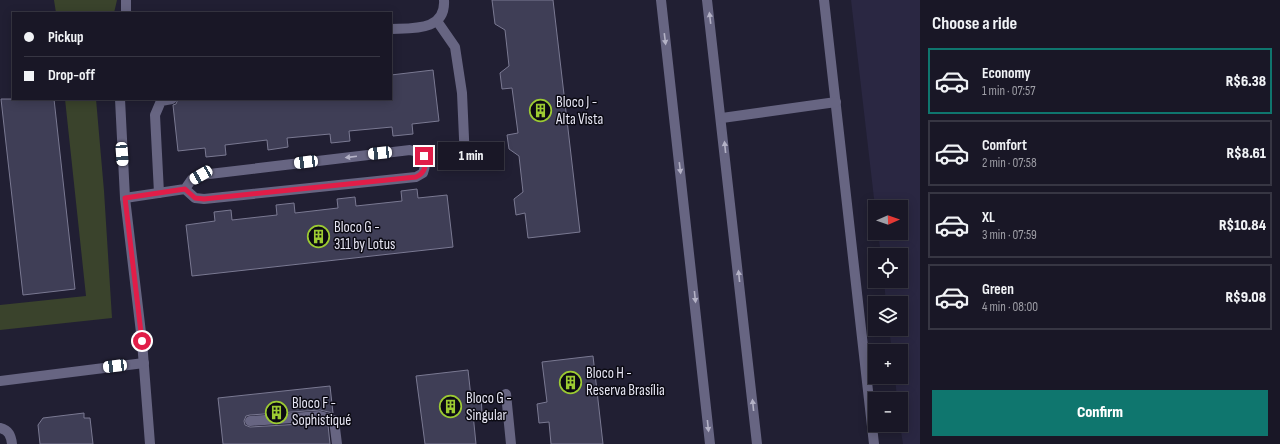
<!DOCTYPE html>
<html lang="en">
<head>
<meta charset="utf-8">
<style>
	:root { --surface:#191726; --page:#262432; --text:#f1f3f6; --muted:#9f9fa7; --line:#373643; --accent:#0f766e }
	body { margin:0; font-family:"Sofia Sans Condensed",sans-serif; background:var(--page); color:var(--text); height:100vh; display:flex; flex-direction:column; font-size:15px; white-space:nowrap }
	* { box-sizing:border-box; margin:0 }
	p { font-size:13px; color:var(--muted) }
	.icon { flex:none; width:22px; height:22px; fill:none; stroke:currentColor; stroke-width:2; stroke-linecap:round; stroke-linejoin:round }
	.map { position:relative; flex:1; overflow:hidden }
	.drawer { display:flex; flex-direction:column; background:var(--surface); width:360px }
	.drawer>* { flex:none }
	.top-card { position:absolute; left:12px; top:12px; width:380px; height:88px; border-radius:0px; box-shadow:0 2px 10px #0003,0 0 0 1px var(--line); display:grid; align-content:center; height:88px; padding:0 12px; background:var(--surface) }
	.needle { width:26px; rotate:88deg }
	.buttons { position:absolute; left:868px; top:200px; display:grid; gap:8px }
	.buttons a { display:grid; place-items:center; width:40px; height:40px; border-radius:0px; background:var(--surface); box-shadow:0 2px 10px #0003,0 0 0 1px var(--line); font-size:20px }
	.end { position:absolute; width:18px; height:18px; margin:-9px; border:5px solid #e11d48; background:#fff; box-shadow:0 0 0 2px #fff }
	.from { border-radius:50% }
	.bubble { position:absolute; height:28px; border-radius:0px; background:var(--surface); box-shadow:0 2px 10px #0003,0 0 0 1px var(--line); font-size:13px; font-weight:800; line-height:28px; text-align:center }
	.car { position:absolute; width:12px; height:24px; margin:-12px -6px; border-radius:5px; box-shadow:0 0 3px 1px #0007; background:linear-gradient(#fff 24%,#345 0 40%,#fff 0 76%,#345 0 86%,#fff 0) }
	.top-card b { display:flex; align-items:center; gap:14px; height:38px; font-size:15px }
	.top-card b+b { border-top:1px solid var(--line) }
	.top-card i { width:10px; height:10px; background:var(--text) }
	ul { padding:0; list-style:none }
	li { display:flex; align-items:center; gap:12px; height:66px; margin:0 8px 6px; padding:0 4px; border:2px solid var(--line); border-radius:0px }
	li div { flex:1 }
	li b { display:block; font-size:15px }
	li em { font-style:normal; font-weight:800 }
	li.selected { border-color:var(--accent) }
	li>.icon { width:36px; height:36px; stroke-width:1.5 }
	h2 { padding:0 12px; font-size:18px; line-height:48px }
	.action { display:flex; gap:8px; margin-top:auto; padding:8px 12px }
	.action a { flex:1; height:46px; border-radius:0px; background:var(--accent); color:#fff; font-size:16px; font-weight:800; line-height:46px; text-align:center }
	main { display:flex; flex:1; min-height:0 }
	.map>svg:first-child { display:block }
	.built { fill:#2a2742 }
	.green { fill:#3a432c }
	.building { fill:#3f3e56; stroke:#7a7992 }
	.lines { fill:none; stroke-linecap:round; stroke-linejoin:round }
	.minor { stroke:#676582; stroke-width:10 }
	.oneway { fill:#b4b2c6 }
	.route { stroke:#e11d48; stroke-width:5 }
	.labels { text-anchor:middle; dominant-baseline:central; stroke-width:3; stroke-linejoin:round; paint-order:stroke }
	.poi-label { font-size:15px; fill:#e7e6f4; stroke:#0b0a13; text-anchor:start }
</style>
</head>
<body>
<main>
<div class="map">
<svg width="920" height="444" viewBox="0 0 920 444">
	<rect width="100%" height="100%" fill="#211f33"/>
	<!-- built -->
	<path class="built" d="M851,0H920V444H903L900,425L901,399H897L895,377H901V351H892L889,329H901V303H886L884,281H901V255H881L878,233H901V207H875Z"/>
	<!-- green -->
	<g class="green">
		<path d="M54,0H117L114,13H56Z"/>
		<path d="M65,99H96L104,191L112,318L0,330V305L86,296Z"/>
	</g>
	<!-- building -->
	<g class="building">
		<path d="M492,0H553L580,232L528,238L525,213L516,215L514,199L523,192L519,156L509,149L507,135L518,133L512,88L502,89L500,73L509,66L505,30L495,24Z"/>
		<path d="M433,70L439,121L412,124L413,134L393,136L392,127L349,131L350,141L331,143L330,134L287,138L288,147L268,150L267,140L225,145L226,155L206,157L205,148L178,151L173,105L176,104L178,99H391V75Z"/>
		<path d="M1,99H54L75,289L23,295Z"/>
		<path d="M417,189L418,198L447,195L453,247L192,276L186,225L215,221L214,212L231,210L232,220L277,215L276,205L294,203L295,213L338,208L337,199L355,197L356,206L402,201L401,191Z"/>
		<path d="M593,356L603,444H551L549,422L539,423L537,404L547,402L542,362Z"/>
		<path d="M468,370L471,397L481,396L482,413L473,414L476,444H425L416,376Z"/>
		<path d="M330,386L333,413L320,410L250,415L246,416L244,421L245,425L250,427L319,423L328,425L330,444H223L218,398Z"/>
		<path d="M84,413V418H90L93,444H40L38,425L43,418Z"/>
	</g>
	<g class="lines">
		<!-- minor -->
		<g class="minor">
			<path d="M661,0L710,444"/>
			<path d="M707,0L757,444"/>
			<path d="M824,0L874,444"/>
			<path d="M126,13V0"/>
			<path d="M437,21L455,47L462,93L465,161"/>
			<path d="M391,29C413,28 446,31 444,0"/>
			<path d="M120,99L125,198L142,341L150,444"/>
			<path d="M722,118L836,102"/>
			<path d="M159,193L155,115L161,101L172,99"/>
			<path d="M125,198L185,189L192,179L201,175L410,150C423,153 428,160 423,173L416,177L204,199L195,198L185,189"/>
			<path d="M0,381L144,363"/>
			<path d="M506,394L511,444"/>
			<path d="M250,421L320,416L334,420L337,444"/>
			<path d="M0,428C9,430 11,436 12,444"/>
		</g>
	</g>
	<!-- one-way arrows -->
	<defs><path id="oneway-solid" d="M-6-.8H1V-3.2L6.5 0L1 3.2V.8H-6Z"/></defs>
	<g class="oneway">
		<use href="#oneway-solid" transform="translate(710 18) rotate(-97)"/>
		<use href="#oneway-solid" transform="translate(665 39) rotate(83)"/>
		<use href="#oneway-solid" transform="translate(725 147) rotate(-96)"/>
		<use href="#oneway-solid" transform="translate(351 157) rotate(173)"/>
		<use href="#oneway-solid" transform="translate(680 168) rotate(83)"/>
		<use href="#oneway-solid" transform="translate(739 276) rotate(-96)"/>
		<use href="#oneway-solid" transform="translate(695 297) rotate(84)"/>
		<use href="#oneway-solid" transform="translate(753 405) rotate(-96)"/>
		<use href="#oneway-solid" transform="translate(708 426) rotate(84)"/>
	</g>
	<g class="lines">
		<!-- route -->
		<path class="route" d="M142,341L125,198L185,189L195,198L204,199L416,177C425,173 427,165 424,156"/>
	</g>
	<!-- icons -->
	<defs>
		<symbol id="building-ring" viewBox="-11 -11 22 22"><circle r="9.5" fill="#0b0a13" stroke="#9ccb32" stroke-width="1.5"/><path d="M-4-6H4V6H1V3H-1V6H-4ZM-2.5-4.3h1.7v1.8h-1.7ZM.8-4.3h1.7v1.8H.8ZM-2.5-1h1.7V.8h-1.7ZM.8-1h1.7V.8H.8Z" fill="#9ccb32"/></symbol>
	</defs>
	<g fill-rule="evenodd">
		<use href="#building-ring" x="528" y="98" width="25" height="25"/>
		<use href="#building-ring" x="306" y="224" width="25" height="25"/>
		<use href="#building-ring" x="558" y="370" width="25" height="25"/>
		<use href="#building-ring" x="438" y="394" width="25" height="25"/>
		<use href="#building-ring" x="264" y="400" width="25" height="25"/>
	</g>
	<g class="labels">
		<!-- poi labels -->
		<g class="poi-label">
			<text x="556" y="102">Bloco J -<tspan x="556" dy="17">Alta Vista</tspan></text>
			<text x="334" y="227">Bloco G -<tspan x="334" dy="17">311 by Lotus</tspan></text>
			<text x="586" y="373">Bloco H -<tspan x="586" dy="17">Reserva Brasília</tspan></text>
			<text x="466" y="398">Bloco G -<tspan x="466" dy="17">Singular</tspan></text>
			<text x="292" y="403">Bloco F -<tspan x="292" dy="17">Sophistiqué</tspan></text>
		</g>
	</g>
</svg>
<div class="buttons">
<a><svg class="needle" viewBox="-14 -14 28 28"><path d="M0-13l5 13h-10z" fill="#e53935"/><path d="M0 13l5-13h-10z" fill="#9f9fa7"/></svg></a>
<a><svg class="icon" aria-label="locate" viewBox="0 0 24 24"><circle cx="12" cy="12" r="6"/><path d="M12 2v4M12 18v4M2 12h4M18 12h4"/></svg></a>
<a><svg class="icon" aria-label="layers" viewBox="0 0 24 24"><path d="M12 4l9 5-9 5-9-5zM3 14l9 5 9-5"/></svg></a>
<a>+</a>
<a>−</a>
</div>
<i class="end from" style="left:142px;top:341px"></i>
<i class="end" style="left:424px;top:156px"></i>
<div class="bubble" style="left:438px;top:142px;width:66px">1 min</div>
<i class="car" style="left:380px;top:153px;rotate:264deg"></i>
<i class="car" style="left:122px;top:154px;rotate:176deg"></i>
<i class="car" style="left:306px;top:162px;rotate:263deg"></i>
<i class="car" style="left:201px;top:175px;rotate:240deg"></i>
<i class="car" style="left:115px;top:366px;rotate:263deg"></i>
<div class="top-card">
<b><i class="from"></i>Pickup</b>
<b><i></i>Drop-off</b>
</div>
</div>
<section class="drawer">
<h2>Choose a ride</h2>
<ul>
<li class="selected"><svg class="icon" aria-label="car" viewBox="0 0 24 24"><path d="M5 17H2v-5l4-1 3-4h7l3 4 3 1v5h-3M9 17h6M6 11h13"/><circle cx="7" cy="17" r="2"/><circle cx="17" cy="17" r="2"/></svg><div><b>Economy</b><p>1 min · 07:57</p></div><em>R$6.38</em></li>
<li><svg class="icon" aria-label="car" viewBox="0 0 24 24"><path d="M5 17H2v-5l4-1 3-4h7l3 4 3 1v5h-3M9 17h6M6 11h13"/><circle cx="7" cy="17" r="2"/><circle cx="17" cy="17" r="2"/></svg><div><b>Comfort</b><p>2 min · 07:58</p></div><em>R$8.61</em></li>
<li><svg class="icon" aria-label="car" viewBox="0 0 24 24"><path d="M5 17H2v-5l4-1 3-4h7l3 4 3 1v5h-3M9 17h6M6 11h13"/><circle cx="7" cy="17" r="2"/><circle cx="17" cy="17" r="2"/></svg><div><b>XL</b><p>3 min · 07:59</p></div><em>R$10.84</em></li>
<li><svg class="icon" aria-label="car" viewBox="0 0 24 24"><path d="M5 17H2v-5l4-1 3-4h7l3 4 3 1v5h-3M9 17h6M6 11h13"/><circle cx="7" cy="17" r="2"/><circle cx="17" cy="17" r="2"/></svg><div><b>Green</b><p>4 min · 08:00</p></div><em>R$9.08</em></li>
</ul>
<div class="action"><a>Confirm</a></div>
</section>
</main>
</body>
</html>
